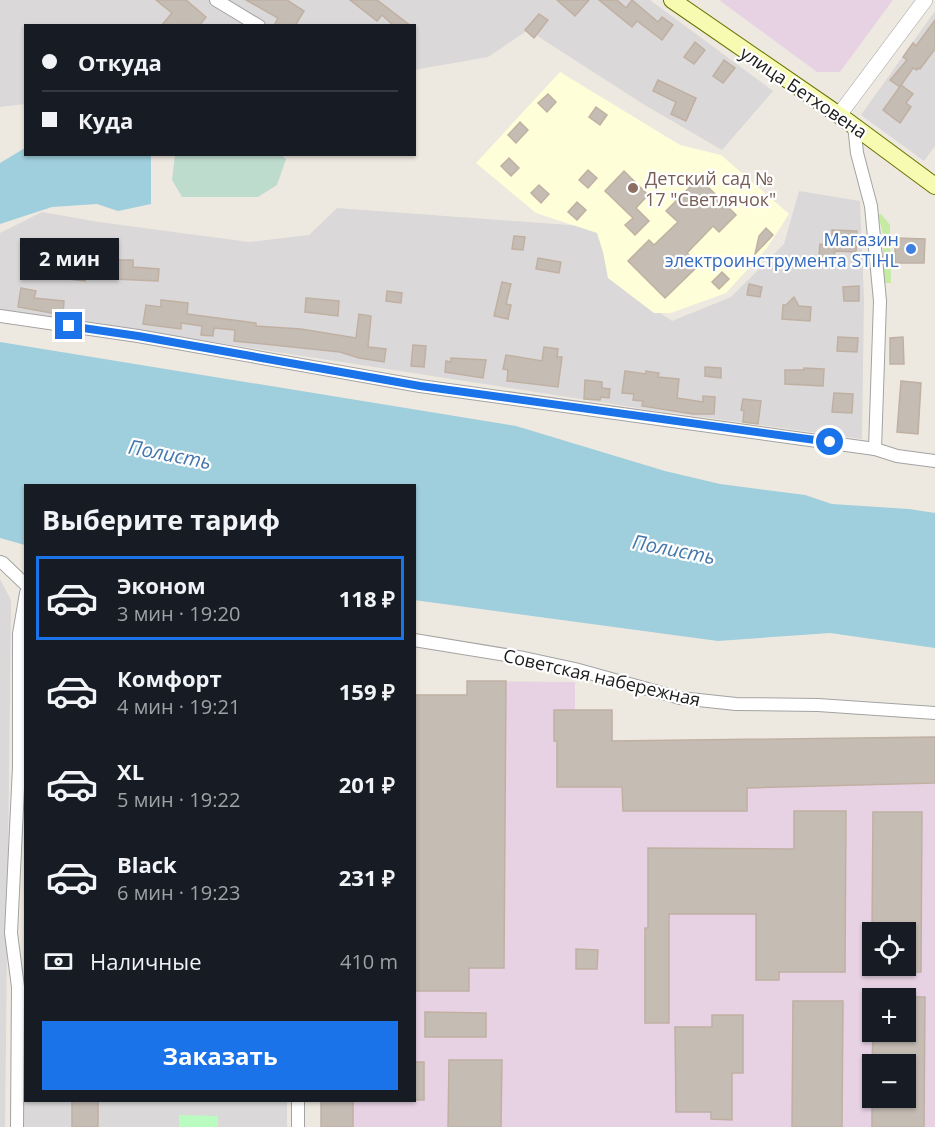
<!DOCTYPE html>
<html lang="ru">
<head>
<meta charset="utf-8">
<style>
	:root { --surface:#171b24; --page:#242831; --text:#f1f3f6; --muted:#9ea1a6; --line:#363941; --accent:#1a73e8 }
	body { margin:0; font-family:"Open Sans",sans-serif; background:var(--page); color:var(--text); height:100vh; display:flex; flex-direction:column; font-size:22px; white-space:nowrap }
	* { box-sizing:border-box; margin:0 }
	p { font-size:20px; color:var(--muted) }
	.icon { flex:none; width:33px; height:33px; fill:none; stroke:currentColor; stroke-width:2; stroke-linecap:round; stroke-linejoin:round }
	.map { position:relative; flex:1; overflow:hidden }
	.side { position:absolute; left:24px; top:484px; width:392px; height:618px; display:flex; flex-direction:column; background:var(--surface); border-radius:0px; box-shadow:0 2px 4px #0004 }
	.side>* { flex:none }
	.top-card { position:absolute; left:24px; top:24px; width:392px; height:132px; border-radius:0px; box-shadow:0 2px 4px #0004; display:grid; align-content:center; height:132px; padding:0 18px; background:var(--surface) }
	.controls { position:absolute; left:862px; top:922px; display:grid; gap:12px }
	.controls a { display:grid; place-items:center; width:54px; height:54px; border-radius:0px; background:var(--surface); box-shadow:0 2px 4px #0004; font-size:30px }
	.end { position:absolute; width:27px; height:27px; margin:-14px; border:8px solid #1a73e8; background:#fff; box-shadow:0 0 0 3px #fff }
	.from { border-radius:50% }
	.bubble { position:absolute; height:42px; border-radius:0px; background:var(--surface); box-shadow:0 2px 4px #0004; font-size:20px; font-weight:700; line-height:42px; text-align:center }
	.top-card b { display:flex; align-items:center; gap:21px; height:57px; font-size:22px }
	.top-card b+b { border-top:2px solid var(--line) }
	.top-card i { width:15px; height:15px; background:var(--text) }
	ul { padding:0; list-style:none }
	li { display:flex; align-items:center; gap:18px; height:84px; margin:0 12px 9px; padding:0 6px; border:3px solid transparent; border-radius:0px }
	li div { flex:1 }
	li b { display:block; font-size:22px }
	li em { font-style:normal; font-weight:700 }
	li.selected { border-color:var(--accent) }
	li>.icon { width:54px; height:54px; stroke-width:1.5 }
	h2 { padding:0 18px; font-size:27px; line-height:72px }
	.pay { display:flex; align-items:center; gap:15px; height:66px; padding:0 18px; font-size:22px }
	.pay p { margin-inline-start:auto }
	.primary-button { display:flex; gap:12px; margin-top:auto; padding:12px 18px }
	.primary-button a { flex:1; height:69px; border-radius:0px; background:var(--accent); color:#fff; font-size:24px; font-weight:700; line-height:69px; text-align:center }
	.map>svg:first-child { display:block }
	.residential { fill:#dad8d8 }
	.industrial { fill:#e7d2e3; fill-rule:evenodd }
	.education { fill:#feffd8 }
	.grass { fill:#c5eba3 }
	.wetland { fill:#bddcce }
	.park { fill:#bafbc0 }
	.water { fill:#9fcedd }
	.building { fill:#c5bcb4; stroke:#c0b0a2; stroke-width:1.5 }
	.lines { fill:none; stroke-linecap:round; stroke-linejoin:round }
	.minor-casing { stroke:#a3a3a3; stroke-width:14 }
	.tertiary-casing { stroke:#a3a3a3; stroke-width:16 }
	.secondary-casing { stroke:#667401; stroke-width:18 }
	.minor { stroke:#fff; stroke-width:12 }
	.tertiary { stroke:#fff; stroke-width:15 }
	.secondary { stroke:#f6fbb1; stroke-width:16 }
	.route { stroke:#1a73e8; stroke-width:8 }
	.education-dot { fill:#8d6e63; stroke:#fff; stroke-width:2 }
	.shop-dot { fill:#3f7fe0; stroke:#fff; stroke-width:2 }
	.labels { text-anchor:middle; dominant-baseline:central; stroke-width:4.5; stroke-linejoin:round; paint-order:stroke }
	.street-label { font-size:18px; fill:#1c1c1c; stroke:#fff }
	.education-label { font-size:18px; fill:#785e54; stroke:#fff; text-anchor:start }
	.shop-label { font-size:18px; fill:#366cbe; stroke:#fff; text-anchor:end }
	.water-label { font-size:20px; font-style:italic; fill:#4678ad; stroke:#fff }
</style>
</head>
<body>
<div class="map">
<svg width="935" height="1127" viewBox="0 0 935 1127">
	<rect width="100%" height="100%" fill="#eee9e0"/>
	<!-- residential -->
	<g class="residential">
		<path d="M0,0H650L773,91L722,150L643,104L528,30L488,57L414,70V26H26L25,104L0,107Z"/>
		<path d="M935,11V146L924,161L861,115Z"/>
		<path d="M799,191L860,201L864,299L862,439L651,410L0,309V233L42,212L99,222L249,242L309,235L337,208L610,228L613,281L672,321L731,297L784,244Z"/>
		<path d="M0,579L11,600L5,1127H0Z"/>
		<path d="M25,807L26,1101H287V1127H22Z"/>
	</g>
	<!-- industrial -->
	<g class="industrial">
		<path d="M719,0H893L840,72H817Z"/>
		<path d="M467,681L575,682V710H612L613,741L935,737V1127H353V1101H414V695H467ZM873,933H906V966H873ZM873,999H906V1032H873ZM873,1065H906V1098H873Z"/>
	</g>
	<!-- education -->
	<path class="education" d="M560,72L680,145L721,155L789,214L767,248L726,293L671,313H654L608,278L603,252L597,233L536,213L476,163Z"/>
	<!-- grass -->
	<path class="grass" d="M881,214L890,225L891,283H883V234L878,215Z"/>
	<!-- wetland -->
	<path class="wetland" d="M280,154L286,159L277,185L258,197H182L172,180L175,155Z"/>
	<!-- park -->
	<path class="park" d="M179,1115L218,1116V1127H179Z"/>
	<!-- water -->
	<g class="water">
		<path d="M25,148L26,154L151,155V204L118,211L97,204L52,207L0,224V163Z"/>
		<path d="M0,342L516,426L665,471L720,484L805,495L832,504L909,509L935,513V648L830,633L718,641L414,600V486H26L25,545L0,538Z"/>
	</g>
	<!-- building -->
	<g class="building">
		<path d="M156,0H186L206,17L199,26H161L172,13Z"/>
		<path d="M246,0H287L304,11L295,26H274L278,18Z"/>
		<path d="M350,0H377L411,26H394L382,15L377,21Z"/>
		<path d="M557,0H589L575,16Z"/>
		<path d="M599,0H617L626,8L632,0L658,22L662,17L673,25L662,40L637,21L632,27Z"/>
		<path d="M539,14L548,20L534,38L525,30Z"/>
		<path d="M935,20V49L920,69L918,68L917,70L913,68L900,87L890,80L907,60L903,57L913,43L916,46Z"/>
		<path d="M695,42L705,50L694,64L684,57Z"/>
		<path d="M724,60L735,68L723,83L713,76Z"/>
		<path d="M658,80L696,98L686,121L671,114L676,102L653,91Z"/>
		<path d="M901,85L913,94L906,103L911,107L900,123L883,110Z"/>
		<path d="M548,94L556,102L547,112L538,103Z"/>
		<path d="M596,107L607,115L600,125L589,117Z"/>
		<path d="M520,122L528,130L516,143L508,135Z"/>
		<path d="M509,158L519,168L511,176L501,166Z"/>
		<path d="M588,170L597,178L588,188L579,180Z"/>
		<path d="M624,171L648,195L636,208L649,221L635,235L625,225L633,218L605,191Z"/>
		<path d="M699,178L736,215L719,232L713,226L687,253L699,265L665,298L628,261L649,240L654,245L678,222L666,211Z"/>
		<path d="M539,185L549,194L541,203L531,193Z"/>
		<path d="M577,202L586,210L577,220L568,212Z"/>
		<path d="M766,228L773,235L755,254L759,236Z"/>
		<path d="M832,230L857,231L856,252L835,251L834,258L819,256L820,244L832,246Z"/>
		<path d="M514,236L525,237L523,250L512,249Z"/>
		<path d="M895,238L925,239L924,263H895Z"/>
		<path d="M538,258L561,262L559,273L536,269Z"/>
		<path d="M71,260L88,263L85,281L69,279Z"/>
		<path d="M114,260H133V267L159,269L158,281L114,279Z"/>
		<path d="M722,272L729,279L719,289L712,282Z"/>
		<path d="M502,282L511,284L506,304L511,305L508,319L494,316Z"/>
		<path d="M749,284L762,287L760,297L747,295Z"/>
		<path d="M859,286V301H844L843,287Z"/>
		<path d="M21,288L36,291L34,298L64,301L63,315L18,307Z"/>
		<path d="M387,291L402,293L401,303L386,301Z"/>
		<path d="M794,297L799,306L811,307L810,321L782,319L783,305H786Z"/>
		<path d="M306,298L339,301L338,316L305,312Z"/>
		<path d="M161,300L188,303L187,314L256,323V326L301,329L356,338L359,314L371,316L368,347L386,349L384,362L359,358L340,352L234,341L235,330L214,328L213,336L201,335L202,326L181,323V329L143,324L146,305L161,307Z"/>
		<path d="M838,337L858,338L857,352L837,351Z"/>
		<path d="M903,337L904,364H890V338Z"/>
		<path d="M413,345L426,346L424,367L411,366Z"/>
		<path d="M544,347L558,349L557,357H562L558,387L507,381L508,370L503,369L506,355L542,361Z"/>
		<path d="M451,358L486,360L483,378L445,372L446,361L451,362Z"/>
		<path d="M705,367L721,368V378L705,376Z"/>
		<path d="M804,368L824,369L823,386L785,384V370H804Z"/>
		<path d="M625,371L646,374V371L659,373L658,377L679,379L677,398L703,402V396L715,397L714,414H693L642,406L643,401L633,400L634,394L622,393Z"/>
		<path d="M585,380L602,382V388L610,389L609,398L601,397L600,400L584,399Z"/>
		<path d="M901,381L921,383L918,434L897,432Z"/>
		<path d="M834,393L853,394L852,413L832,412Z"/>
		<path d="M743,399L761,401L758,424L743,422L744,411L741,410Z"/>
		<path d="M467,681H506L504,968H469V991H414V695H467Z"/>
		<path d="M554,710H612V741L935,737V783L747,788V811H623L622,787H557V741H554Z"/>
		<path d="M794,811H846L845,972H779V980H756V914H669V1023H645V928H648V848L794,849Z"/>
		<path d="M873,812H922L921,972H906V933H872Z"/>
		<path d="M576,949L598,950L597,969H576Z"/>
		<path d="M906,997H925L924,1127H872V1098H906V1065H872L873,1032H906Z"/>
		<path d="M793,1001H843L842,1127H792Z"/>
		<path d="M425,1012L486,1013V1037H425Z"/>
		<path d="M712,1015H743V1073H732V1120L711,1119V1112H676L675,1027H712Z"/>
		<path d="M449,1060H502L501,1127H448Z"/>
		<rect x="414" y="1062" width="10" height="38"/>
		<rect x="72" y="1101" width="26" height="26"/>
		<rect x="321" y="1101" width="32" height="26"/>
	</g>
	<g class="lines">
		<defs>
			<g id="minor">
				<path d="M216,0L259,26"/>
				<path d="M854,125L857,153L871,206L880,301L875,449"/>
				<path d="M0,316L138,336L420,386L875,449L897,456L935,461"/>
				<path d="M0,562L3,563L26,585"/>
				<path d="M414,640L524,658L575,669L680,698L736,704L818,705L935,713"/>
				<path d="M298,1101V1127"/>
				<path d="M17,1127L18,987L11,933L19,767V634L26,593"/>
			</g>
			<path id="tertiary" d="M839,115L925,0"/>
			<path id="secondary" d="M672,0L839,115L935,186"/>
		</defs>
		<!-- minor casing -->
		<use href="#minor" class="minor-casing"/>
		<!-- tertiary casing -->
		<use href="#tertiary" class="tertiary-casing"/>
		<!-- secondary casing -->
		<use href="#secondary" class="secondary-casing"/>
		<!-- minor -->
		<use href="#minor" class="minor"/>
		<!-- tertiary -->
		<use href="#tertiary" class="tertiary"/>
		<!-- secondary -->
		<use href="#secondary" class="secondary"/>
	</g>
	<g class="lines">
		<!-- route -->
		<path class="route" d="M69,326L138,336L420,386L830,442"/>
	</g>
	<!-- markers -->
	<circle class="education-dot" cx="633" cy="188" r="6"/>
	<circle class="shop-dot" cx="911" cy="249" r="6"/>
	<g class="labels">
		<!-- street labels -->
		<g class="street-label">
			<text transform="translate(804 92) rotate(34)">улица Бетховена</text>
			<text transform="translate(602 677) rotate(13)">Советская набережная</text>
		</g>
		<!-- education labels -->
		<g class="education-label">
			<text x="645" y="178">Детский сад №<tspan x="645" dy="21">17 "Светлячок"</tspan></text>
		</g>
		<!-- shop labels -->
		<g class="shop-label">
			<text x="899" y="239">Магазин<tspan x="899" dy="21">электроинструмента STIHL</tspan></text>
		</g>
		<!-- water labels -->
		<g class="water-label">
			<text transform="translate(170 454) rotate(11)">Полисть</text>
			<text transform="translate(674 549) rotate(11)">Полисть</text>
		</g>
	</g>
</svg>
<div class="controls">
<a><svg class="icon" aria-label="locate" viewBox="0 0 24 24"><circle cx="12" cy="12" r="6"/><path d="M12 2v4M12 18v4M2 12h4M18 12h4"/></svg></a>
<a>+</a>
<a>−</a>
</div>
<i class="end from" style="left:830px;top:442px"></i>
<i class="end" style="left:69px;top:326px"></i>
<div class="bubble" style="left:20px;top:238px;width:99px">2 мин</div>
<div class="top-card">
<b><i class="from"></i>Откуда</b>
<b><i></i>Куда</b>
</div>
<section class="side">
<h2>Выберите тариф</h2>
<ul>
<li class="selected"><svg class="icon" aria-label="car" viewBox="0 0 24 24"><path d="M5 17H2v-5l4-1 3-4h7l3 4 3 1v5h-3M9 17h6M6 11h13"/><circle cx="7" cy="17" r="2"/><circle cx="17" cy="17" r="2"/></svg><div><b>Эконом</b><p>3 мин · 19:20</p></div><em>118 ₽</em></li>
<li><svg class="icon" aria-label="car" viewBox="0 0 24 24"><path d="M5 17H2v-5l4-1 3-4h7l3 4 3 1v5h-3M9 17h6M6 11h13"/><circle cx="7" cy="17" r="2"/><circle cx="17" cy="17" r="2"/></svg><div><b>Комфорт</b><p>4 мин · 19:21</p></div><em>159 ₽</em></li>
<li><svg class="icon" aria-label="car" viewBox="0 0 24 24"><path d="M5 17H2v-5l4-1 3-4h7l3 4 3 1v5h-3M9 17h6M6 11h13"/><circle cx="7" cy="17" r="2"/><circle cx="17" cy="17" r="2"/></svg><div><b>XL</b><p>5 мин · 19:22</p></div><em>201 ₽</em></li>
<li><svg class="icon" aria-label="car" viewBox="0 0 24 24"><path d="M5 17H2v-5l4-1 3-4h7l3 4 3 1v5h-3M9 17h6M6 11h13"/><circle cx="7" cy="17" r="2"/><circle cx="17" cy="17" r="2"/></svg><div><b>Black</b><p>6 мин · 19:23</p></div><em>231 ₽</em></li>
</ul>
<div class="pay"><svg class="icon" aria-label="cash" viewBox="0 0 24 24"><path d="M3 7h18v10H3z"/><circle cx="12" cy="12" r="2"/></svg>Наличные<p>410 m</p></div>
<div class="primary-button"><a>Заказать</a></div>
</section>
</div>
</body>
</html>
